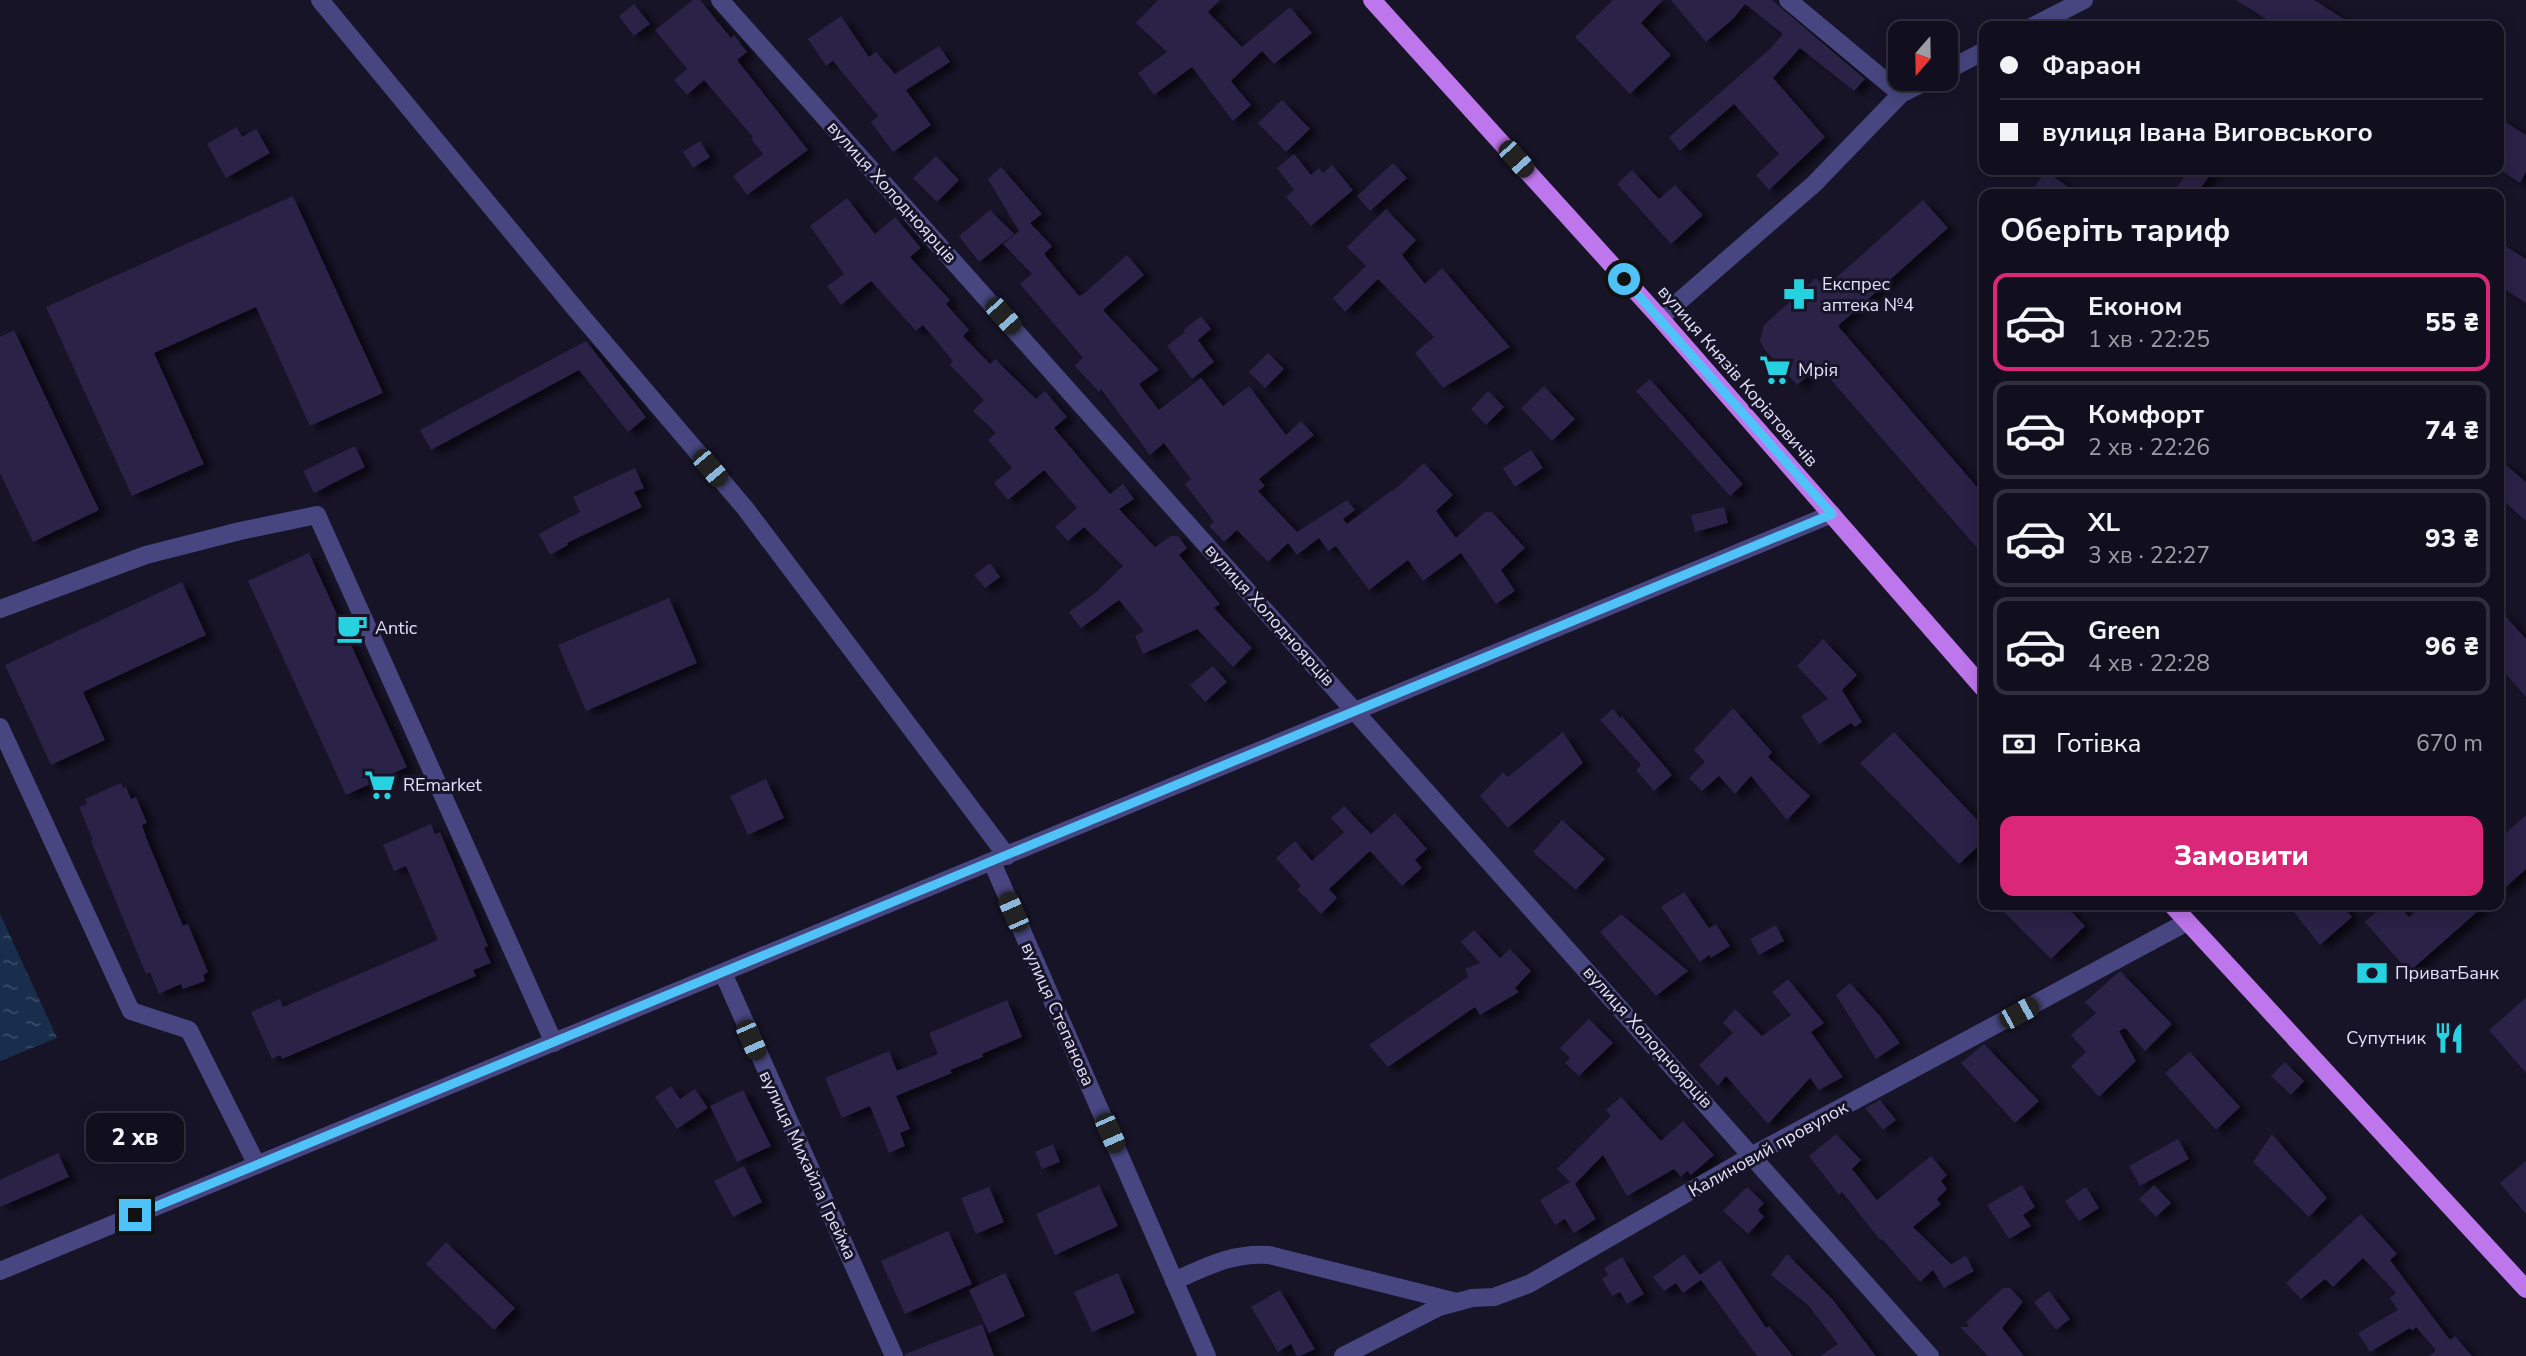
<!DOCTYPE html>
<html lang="uk">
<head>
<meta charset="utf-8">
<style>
	:root { --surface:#110f1e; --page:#1a1827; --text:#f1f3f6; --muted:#9c9ca4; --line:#302f3c; --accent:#db2777 }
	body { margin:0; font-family:"Nunito Sans",sans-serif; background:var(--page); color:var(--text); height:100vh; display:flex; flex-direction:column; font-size:26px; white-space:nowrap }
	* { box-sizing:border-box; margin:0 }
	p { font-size:23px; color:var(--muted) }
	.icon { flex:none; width:38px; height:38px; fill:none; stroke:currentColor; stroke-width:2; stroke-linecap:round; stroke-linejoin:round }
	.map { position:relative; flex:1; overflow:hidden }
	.panel { position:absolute; left:1979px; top:189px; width:525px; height:721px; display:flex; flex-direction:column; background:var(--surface); border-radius:14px; box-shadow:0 4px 18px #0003,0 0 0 2px var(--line) }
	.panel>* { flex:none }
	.top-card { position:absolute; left:1979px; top:21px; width:525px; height:154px; border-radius:14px; box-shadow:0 4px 18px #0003,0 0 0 2px var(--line); display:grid; align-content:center; height:154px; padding:0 21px; background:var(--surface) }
	.needle { width:46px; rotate:200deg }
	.controls { position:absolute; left:1888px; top:21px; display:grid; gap:14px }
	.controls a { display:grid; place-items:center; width:70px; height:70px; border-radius:14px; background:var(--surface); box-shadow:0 4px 18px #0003,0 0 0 2px var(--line); font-size:35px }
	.end { position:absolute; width:32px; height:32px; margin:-16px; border:9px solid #4fc3f7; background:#111; box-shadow:0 0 0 4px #111 }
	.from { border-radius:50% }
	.bubble { position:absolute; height:49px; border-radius:14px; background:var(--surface); box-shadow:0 4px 18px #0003,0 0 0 2px var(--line); font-size:23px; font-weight:800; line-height:49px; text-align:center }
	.car { position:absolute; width:21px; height:42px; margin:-21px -10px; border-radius:9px; box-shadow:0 0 5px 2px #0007; background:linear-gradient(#222 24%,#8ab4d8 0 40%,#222 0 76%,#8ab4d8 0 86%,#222 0) }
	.top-card b { display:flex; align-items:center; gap:24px; height:66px; font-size:26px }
	.top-card b+b { border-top:2px solid var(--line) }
	.top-card i { width:18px; height:18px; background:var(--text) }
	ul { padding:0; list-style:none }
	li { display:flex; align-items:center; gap:21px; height:98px; margin:0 14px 10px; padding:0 7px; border:4px solid var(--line); border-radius:14px }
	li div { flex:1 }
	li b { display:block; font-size:26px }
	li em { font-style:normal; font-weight:800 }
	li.active { border-color:var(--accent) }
	li>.icon { width:63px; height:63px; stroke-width:1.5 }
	h2 { padding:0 21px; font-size:32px; line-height:84px }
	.pay { display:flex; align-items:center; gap:18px; height:77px; padding:0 21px; font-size:26px }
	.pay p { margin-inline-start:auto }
	.action { display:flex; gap:14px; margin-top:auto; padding:14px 21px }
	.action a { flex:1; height:80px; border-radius:14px; background:var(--accent); color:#fff; font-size:28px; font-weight:800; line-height:80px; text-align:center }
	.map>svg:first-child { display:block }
	.water { fill:url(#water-ripples) }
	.building { fill:#292346; filter:url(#shadow) }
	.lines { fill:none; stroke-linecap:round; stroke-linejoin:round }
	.minor { stroke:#474680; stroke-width:18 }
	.major { stroke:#bd76eb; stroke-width:18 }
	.route { stroke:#4fc3f7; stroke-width:9 }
	.labels { text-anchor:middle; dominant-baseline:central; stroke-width:6; stroke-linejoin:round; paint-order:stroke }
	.street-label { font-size:18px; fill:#e2dffb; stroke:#171428 }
	.poi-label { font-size:18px; fill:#e2dffb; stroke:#171428; text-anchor:start }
</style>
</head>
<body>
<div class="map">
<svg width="2526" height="1356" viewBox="0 0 2526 1356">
	<defs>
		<pattern id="water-ripples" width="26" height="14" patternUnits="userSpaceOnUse" patternTransform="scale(1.75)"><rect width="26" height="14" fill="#192e4c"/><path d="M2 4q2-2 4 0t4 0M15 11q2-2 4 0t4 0" fill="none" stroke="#3a4c67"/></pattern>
		<filter id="shadow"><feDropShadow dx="8" dy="4.5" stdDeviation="3.5" flood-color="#0009"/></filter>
	</defs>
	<rect width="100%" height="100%" fill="#171428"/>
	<!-- water -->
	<path class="water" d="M0,914L57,1038L0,1061Z"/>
	<!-- building -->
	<g class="building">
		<path d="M693,0H700L731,38L734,35L747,52L737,60L808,150L747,195L733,176L763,154L751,139L753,137L704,80L687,95L674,80L687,69L655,30Z"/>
		<path d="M1158,0H1220L1208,12L1242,47L1290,7L1312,33L1274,64L1262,51L1231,81L1251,105L1233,121L1192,67L1154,95L1138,73L1167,52L1136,23Z"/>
		<path d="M1613,0H1663L1641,23L1671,55L1630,94L1575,37Z"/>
		<path d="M1671,0H1772L1865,79L1854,91L1800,48L1773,78L1825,137L1769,190L1756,175L1779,154L1734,104L1680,151L1669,137L1769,50L1783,34L1745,4L1734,18L1706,42Z"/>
		<path d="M2236,0H2314L2355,26H2277Z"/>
		<path d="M634,4L650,24L634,36L619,16Z"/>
		<path d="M841,16L869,57L876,52L895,74L939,46L950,62L906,90L931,125L893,152L871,122L878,116L833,61L826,66L808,39Z"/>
		<path d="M1282,100L1310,129L1286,152L1258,123Z"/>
		<path d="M2499,118L2526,135V172L2520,183L2499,169Z"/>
		<path d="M237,127L242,137L256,129L270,153L226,178L207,144Z"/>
		<path d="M700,141L710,157L693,168L683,152Z"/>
		<path d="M1294,154L1311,175L1319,168L1323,173L1332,165L1353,190L1311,226L1286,197L1294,190L1277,168Z"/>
		<path d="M936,156L959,180L937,202L913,178Z"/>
		<path d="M1393,163L1407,178L1370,211L1357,196Z"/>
		<path d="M1001,167L1042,214L1030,223L1052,246L1044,254L1079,296L1085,293L1127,255L1144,275L1103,310L1159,370L1139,384L1159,410L1201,378L1223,406L1249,386L1286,435L1301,421L1314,435L1259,479L1265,486L1258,491L1297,532L1347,500L1355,510L1343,519L1347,524L1392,490L1393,491L1424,463L1453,495L1436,511L1456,538L1485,512H1492L1525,548L1501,570L1515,591L1496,604L1461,553L1423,581L1408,560L1369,590L1336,546L1328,551L1319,538L1297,555L1288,543L1268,562L1237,530L1224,542L1209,526L1214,522L1185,484L1191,479L1164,443L1150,455L1101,389L1099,392L1075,366L1083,358L1020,284L1032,274L1003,244L1019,231L988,179Z"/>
		<path d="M1632,170L1659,199L1675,185L1703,215L1671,244L1617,184Z"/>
		<path d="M2189,170H2213L2197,194H2172Z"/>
		<path d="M2046,171L2078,194H2029Z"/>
		<path d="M293,196L383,393L310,426L256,307L154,353L204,464L132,496L46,307Z"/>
		<path d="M847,198L875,234L895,217L921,248L910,257L950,300L946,304L969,330L963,336L990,364L995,359L1036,399L1045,391L1067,417L1054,428L1110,494L1123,484L1134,499L1119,509L1155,547L1171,536H1178L1187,548L1179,555L1220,604L1214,608L1252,648L1233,667L1197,629L1143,654L1135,636L1144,631L1119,600L1081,628L1069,612L1094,594L1123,566L1084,527L1068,541L1055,527L1077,508L1044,470L1008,500L994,483L1012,468L988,440L996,433L973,411L984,400L950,365L953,361L923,325L916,331L871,281L841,305L827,286L844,274L810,226Z"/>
		<path d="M1923,200L1948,228L1838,326L1984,495V556L1819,366L1797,385L1765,350L1760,341L1764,325L1816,278L1825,288Z"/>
		<path d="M1386,209L1416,240L1402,255L1425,284L1442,268L1510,347L1443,388L1415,353L1434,337L1378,279L1345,312L1333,298L1366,266L1347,247Z"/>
		<path d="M990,210L1014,234L979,262L959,236Z"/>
		<path d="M2499,242L2526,259V303L2499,286Z"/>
		<path d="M1201,316L1211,329L1198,340L1214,362L1192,379L1167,346L1185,332L1184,330Z"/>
		<path d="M14,330L99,510L33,542L0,473V337Z"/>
		<path d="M586,341L646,417L628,432L579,370L431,450L420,430Z"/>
		<path d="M1268,353L1284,369L1265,388L1249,372Z"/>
		<path d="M1650,379L1743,484L1730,496L1636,391Z"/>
		<path d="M1544,386L1575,419L1552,441L1521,408Z"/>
		<path d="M1488,391L1504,407L1486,425L1471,409Z"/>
		<path d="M355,446L365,467L314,493L303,471Z"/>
		<path d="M1531,450L1543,468L1515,487L1503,468Z"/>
		<path d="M2499,459L2526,482V521L2499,497Z"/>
		<path d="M635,468L644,488L634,492L642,507L567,543L568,545L550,555L539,534L580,512L573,497Z"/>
		<path d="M1724,507L1728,523L1695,532L1691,515Z"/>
		<path d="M309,553L407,767L346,795L248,581Z"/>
		<path d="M990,563L1000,577L985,588L974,575Z"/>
		<path d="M182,582L206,635L83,692L105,740L51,765L5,665Z"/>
		<path d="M669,598L697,663L586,711L558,645Z"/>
		<path d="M2499,609L2526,639V697L2499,666Z"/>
		<path d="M1823,639L1857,675L1842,690L1862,722L1855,727L1851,723L1819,744L1801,716L1828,699L1797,666Z"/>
		<path d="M1213,666L1227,682L1205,702L1190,685Z"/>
		<path d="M1733,708L1772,752L1768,757L1810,796L1787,820L1751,776L1735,794L1719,776L1702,791L1689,778L1705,762L1694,750Z"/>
		<path d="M1613,709L1620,718L1622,716L1672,775L1654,791L1636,770L1641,765L1600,720Z"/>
		<path d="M1563,732L1583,763L1508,828L1480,796L1503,772L1508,777Z"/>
		<path d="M1894,732L1984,827V841L1959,864L1860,763Z"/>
		<path d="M766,779L784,818L748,835L730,796Z"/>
		<path d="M121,783L123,788L126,787L131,799L136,797L147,823L142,825L146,837L183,926L188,924L208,972L203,975L205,981L183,989L181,984L159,994L150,972L146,974L91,841L93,840L79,807L87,804L85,799Z"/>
		<path d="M1344,806L1371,834L1395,813L1427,849L1415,860L1422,868L1402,886L1370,851L1329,889L1337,898L1321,914L1297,889L1301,886L1276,858L1295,841L1312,861L1344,832L1331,818Z"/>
		<path d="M2526,815V869L2499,893V839Z"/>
		<path d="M1562,820L1605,859L1576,890L1533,852Z"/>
		<path d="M431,824L435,834L440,832L488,946L484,948L491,963L473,970L476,976L282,1059L280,1055L272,1059L251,1012L280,999L283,1007L438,940L406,866L394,871L383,845Z"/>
		<path d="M1684,892L1709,928L1716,924L1730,946L1711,958L1709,955L1700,962L1661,907Z"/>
		<path d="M1997,905H2065L2085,926L2051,959Z"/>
		<path d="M2288,905H2342L2352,917L2320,945Z"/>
		<path d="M2384,905H2398L2409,917L2424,905H2485L2409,972L2365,922Z"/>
		<path d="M1621,914L1688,971L1656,996L1600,932Z"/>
		<path d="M1776,925L1784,941L1759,955L1750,939Z"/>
		<path d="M1474,930L1500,958L1510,949L1531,971L1515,988L1519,992L1480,1015L1475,1007L1388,1067L1369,1045L1468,977L1465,969L1480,963L1461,942Z"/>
		<path d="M2120,971L2172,1024L2145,1051L2125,1028L2119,1031L2136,1061L2099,1097L2071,1066L2086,1052L2071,1035L2096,1013L2085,1002Z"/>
		<path d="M1788,979L1824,1023L1811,1032L1843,1077L1819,1090L1810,1078L1768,1124L1726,1076L1718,1086L1699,1065L1733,1033L1723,1023L1735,1009L1762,1036L1791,1015L1772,992Z"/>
		<path d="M1850,983L1880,1016L1900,1043L1876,1059L1836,995Z"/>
		<path d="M2526,998V1073L2489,1030Z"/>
		<path d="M1007,1000L1022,1037L982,1054L983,1057L950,1070L952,1073L896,1096L910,1129L900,1133L905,1146L889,1153L870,1106L842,1118L825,1078L889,1051L897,1071L938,1054L929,1033Z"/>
		<path d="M1589,1019L1613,1043L1579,1076L1565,1063L1570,1058L1560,1048Z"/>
		<path d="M1984,1044L2039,1101L2015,1123L1961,1063Z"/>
		<path d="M2190,1052L2240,1107L2216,1130L2165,1073Z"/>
		<path d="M2285,1062L2304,1081L2291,1095L2271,1076Z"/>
		<path d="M671,1086L680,1099L695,1089L708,1108L677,1129L655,1097Z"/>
		<path d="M743,1090L771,1146L737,1162L710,1106Z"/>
		<path d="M1621,1097L1661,1141L1683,1121L1714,1155L1691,1175L1687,1171L1681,1177L1674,1169L1627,1196L1603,1155L1575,1184L1596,1219L1574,1233L1565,1219L1555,1225L1540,1200L1570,1182L1557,1169L1611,1116L1606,1110Z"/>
		<path d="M1880,1100L1896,1120L1883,1130L1865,1108Z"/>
		<path d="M1836,1134L1861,1160L1852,1169L1877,1200L1931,1156L1947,1175L1941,1181L1947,1189L1937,1199L1941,1204L1913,1227L1951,1264L1966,1256L1974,1271L1944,1288L1933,1270L1920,1282L1882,1239L1880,1240L1842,1192L1839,1195L1809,1156Z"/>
		<path d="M2272,1134L2327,1198L2309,1217L2253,1162Z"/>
		<path d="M2178,1139L2189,1159L2140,1186L2129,1166Z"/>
		<path d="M1053,1144L1060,1162L1042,1169L1035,1152Z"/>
		<path d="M58,1153L69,1177L0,1207V1180Z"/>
		<path d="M2526,1161V1214L2500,1183Z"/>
		<path d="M744,1166L762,1202L733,1217L714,1181Z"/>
		<path d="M1099,1185L1118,1226L1055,1255L1036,1214Z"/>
		<path d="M2022,1185L2035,1207L2023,1215L2031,1226L2009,1239L1987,1205Z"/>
		<path d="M2154,1185L2171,1203L2156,1217L2139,1199Z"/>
		<path d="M989,1187L1004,1222L976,1234L961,1198Z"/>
		<path d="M1747,1187L1764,1203L1758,1210L1764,1217L1748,1234L1723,1211Z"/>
		<path d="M2086,1187L2099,1208L2079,1221L2065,1201Z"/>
		<path d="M2361,1214L2397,1254L2390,1260L2450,1340L2455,1336L2472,1356H2429L2436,1350L2416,1327L2412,1331L2410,1328L2370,1352L2358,1333L2398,1310L2390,1298L2396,1293L2363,1258L2333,1287L2325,1279L2301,1299L2286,1283Z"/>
		<path d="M948,1231L972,1284L905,1314L881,1261Z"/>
		<path d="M446,1242L515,1308L494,1330L426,1264Z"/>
		<path d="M1684,1254L1700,1275L1720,1260L1766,1328L1769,1326L1793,1356H1757L1701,1280L1683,1293L1676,1283L1664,1291L1653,1277Z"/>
		<path d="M1787,1254L1833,1300L1876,1356H1820L1838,1344L1808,1305L1771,1275Z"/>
		<path d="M1622,1257L1644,1294L1627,1304L1620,1292L1612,1296L1602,1279L1608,1275L1604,1268Z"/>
		<path d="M1005,1273L1025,1316L989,1333L969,1290Z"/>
		<path d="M1118,1273L1135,1313L1092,1332L1074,1292Z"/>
		<path d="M2003,1288H2010L2023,1302L2002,1328L2024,1356H1988L1960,1327H1969L1966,1322Z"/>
		<path d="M1280,1290L1315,1349L1300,1356H1297L1291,1344L1278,1352L1251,1307Z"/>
		<path d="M2049,1291L2070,1319L2056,1330L2034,1302Z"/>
		<path d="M982,1324L994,1356H905V1354Z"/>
	</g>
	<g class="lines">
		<!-- minor -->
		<g class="minor">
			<path d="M320,0L573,306L745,508L1007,856"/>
			<path d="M720,0L1930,1356"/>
			<path d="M1788,0L1901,94"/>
			<path d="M2033,26L2084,0"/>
			<path d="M1946,71L1984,51"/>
			<path d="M1660,318L1814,184L1901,94L1931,79"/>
			<path d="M0,609L146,555L240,531L317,515L554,1043"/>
			<path d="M0,727L131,1011L189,1030L257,1165"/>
			<path d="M992,862L1207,1356"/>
			<path d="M723,973L894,1356"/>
			<path d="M0,1271L1832,514"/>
			<path d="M1174,1281C1208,1266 1231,1253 1269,1255L1457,1302"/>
			<path d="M1343,1356L1439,1307L1472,1298L1494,1297L1529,1284L1753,1155L2187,922"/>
		</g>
		<!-- major -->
		<g class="major">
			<path d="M1372,0L1660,318L1984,689"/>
			<path d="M2172,905L2526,1289"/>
		</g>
	</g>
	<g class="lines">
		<!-- route -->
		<path class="route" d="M135,1215L1832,514L1624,279"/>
	</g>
	<!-- icons -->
	<defs>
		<symbol id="pharmacy-bare" viewBox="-9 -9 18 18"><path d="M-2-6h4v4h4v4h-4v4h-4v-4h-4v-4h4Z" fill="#26d2e0" stroke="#171428" stroke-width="2.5" paint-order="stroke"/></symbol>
		<symbol id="supermarket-bare" viewBox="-9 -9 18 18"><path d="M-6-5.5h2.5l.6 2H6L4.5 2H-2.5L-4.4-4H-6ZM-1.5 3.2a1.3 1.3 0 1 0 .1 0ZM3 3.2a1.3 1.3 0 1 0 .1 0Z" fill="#26d2e0" stroke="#171428" stroke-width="2.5" paint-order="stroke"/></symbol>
		<symbol id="cafe-bare" viewBox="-9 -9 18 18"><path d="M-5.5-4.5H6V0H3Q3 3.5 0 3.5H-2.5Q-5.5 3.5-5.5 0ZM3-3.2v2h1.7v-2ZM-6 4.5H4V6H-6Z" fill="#26d2e0" stroke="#171428" stroke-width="2.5" paint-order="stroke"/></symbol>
		<symbol id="bank-bare" viewBox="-9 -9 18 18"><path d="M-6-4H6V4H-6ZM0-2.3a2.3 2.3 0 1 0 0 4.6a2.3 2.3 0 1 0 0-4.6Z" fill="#26d2e0" stroke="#171428" stroke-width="2.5" paint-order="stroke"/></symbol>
		<symbol id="restaurant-bare" viewBox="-9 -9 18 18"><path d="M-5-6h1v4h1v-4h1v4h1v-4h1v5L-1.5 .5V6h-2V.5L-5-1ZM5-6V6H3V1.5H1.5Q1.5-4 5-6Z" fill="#26d2e0" stroke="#171428" stroke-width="2.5" paint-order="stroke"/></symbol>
	</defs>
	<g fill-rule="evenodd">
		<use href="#pharmacy-bare" x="1777" y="272" width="44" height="44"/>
		<use href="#supermarket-bare" x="1753" y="348" width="44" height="44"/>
		<use href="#cafe-bare" x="330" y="606" width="44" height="44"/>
		<use href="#supermarket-bare" x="358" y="763" width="44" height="44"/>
		<use href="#bank-bare" x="2350" y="951" width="44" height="44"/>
		<use href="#restaurant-bare" x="2427" y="1016" width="44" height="44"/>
	</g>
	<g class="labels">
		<!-- street labels -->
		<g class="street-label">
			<text transform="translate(892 192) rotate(48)">вулиця Холодноярців</text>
			<text transform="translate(1738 376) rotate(49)">вулиця Князів Коріатовичів</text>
			<text transform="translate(1270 615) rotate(48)">вулиця Холодноярців</text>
			<text transform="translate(1058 1014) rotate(66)">вулиця Степанова</text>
			<text transform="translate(1648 1037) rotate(48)">вулиця Холодноярців</text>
			<text transform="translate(1768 1149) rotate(-29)">Калиновий провулок</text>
			<text transform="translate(808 1165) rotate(65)">вулиця Михайла Грейма</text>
		</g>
		<!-- poi labels -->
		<g class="poi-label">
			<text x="1822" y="284">Експрес<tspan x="1822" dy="21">аптека №4</tspan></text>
			<text x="1798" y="370">Мрія</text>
			<text x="375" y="628">Antic</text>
			<text x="403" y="785">REmarket</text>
			<text x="2395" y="973">ПриватБанк</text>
			<text x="2426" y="1038" text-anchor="end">Супутник</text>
		</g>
	</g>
</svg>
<div class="controls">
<a><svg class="needle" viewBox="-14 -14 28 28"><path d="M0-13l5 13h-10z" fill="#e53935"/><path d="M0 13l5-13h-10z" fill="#9c9ca4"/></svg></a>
</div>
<i class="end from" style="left:1624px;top:279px"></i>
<i class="end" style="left:135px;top:1215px"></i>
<div class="bubble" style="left:86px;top:1113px;width:98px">2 хв</div>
<i class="car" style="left:1516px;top:159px;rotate:138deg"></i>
<i class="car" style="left:1003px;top:316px;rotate:138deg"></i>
<i class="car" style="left:710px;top:468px;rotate:140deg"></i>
<i class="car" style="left:1013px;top:912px;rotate:336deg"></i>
<i class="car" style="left:2019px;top:1013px;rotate:61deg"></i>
<i class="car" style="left:751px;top:1040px;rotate:156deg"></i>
<i class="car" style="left:1110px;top:1133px;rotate:156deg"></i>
<div class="top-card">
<b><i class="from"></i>Фараон</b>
<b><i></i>вулиця Івана Виговського</b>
</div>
<section class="panel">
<h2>Оберіть тариф</h2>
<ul>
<li class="active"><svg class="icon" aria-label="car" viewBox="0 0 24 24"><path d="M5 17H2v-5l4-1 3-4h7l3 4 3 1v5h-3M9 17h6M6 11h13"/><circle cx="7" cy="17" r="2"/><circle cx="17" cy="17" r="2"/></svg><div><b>Економ</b><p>1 хв · 22:25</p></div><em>55 ₴</em></li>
<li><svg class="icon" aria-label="car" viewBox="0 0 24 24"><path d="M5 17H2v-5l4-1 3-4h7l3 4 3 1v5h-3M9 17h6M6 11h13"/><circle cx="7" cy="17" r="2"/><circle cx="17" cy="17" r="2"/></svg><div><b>Комфорт</b><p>2 хв · 22:26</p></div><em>74 ₴</em></li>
<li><svg class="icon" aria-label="car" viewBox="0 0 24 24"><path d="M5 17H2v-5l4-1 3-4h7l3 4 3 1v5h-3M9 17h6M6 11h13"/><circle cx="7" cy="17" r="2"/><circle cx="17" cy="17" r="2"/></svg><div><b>XL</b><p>3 хв · 22:27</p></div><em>93 ₴</em></li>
<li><svg class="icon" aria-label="car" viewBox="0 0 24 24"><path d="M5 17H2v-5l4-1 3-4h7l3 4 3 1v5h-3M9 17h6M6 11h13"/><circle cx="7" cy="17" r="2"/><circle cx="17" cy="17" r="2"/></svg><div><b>Green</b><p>4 хв · 22:28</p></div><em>96 ₴</em></li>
</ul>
<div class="pay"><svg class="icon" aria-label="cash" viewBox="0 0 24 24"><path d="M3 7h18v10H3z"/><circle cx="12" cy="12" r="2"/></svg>Готівка<p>670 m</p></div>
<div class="action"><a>Замовити</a></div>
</section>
</div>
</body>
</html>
